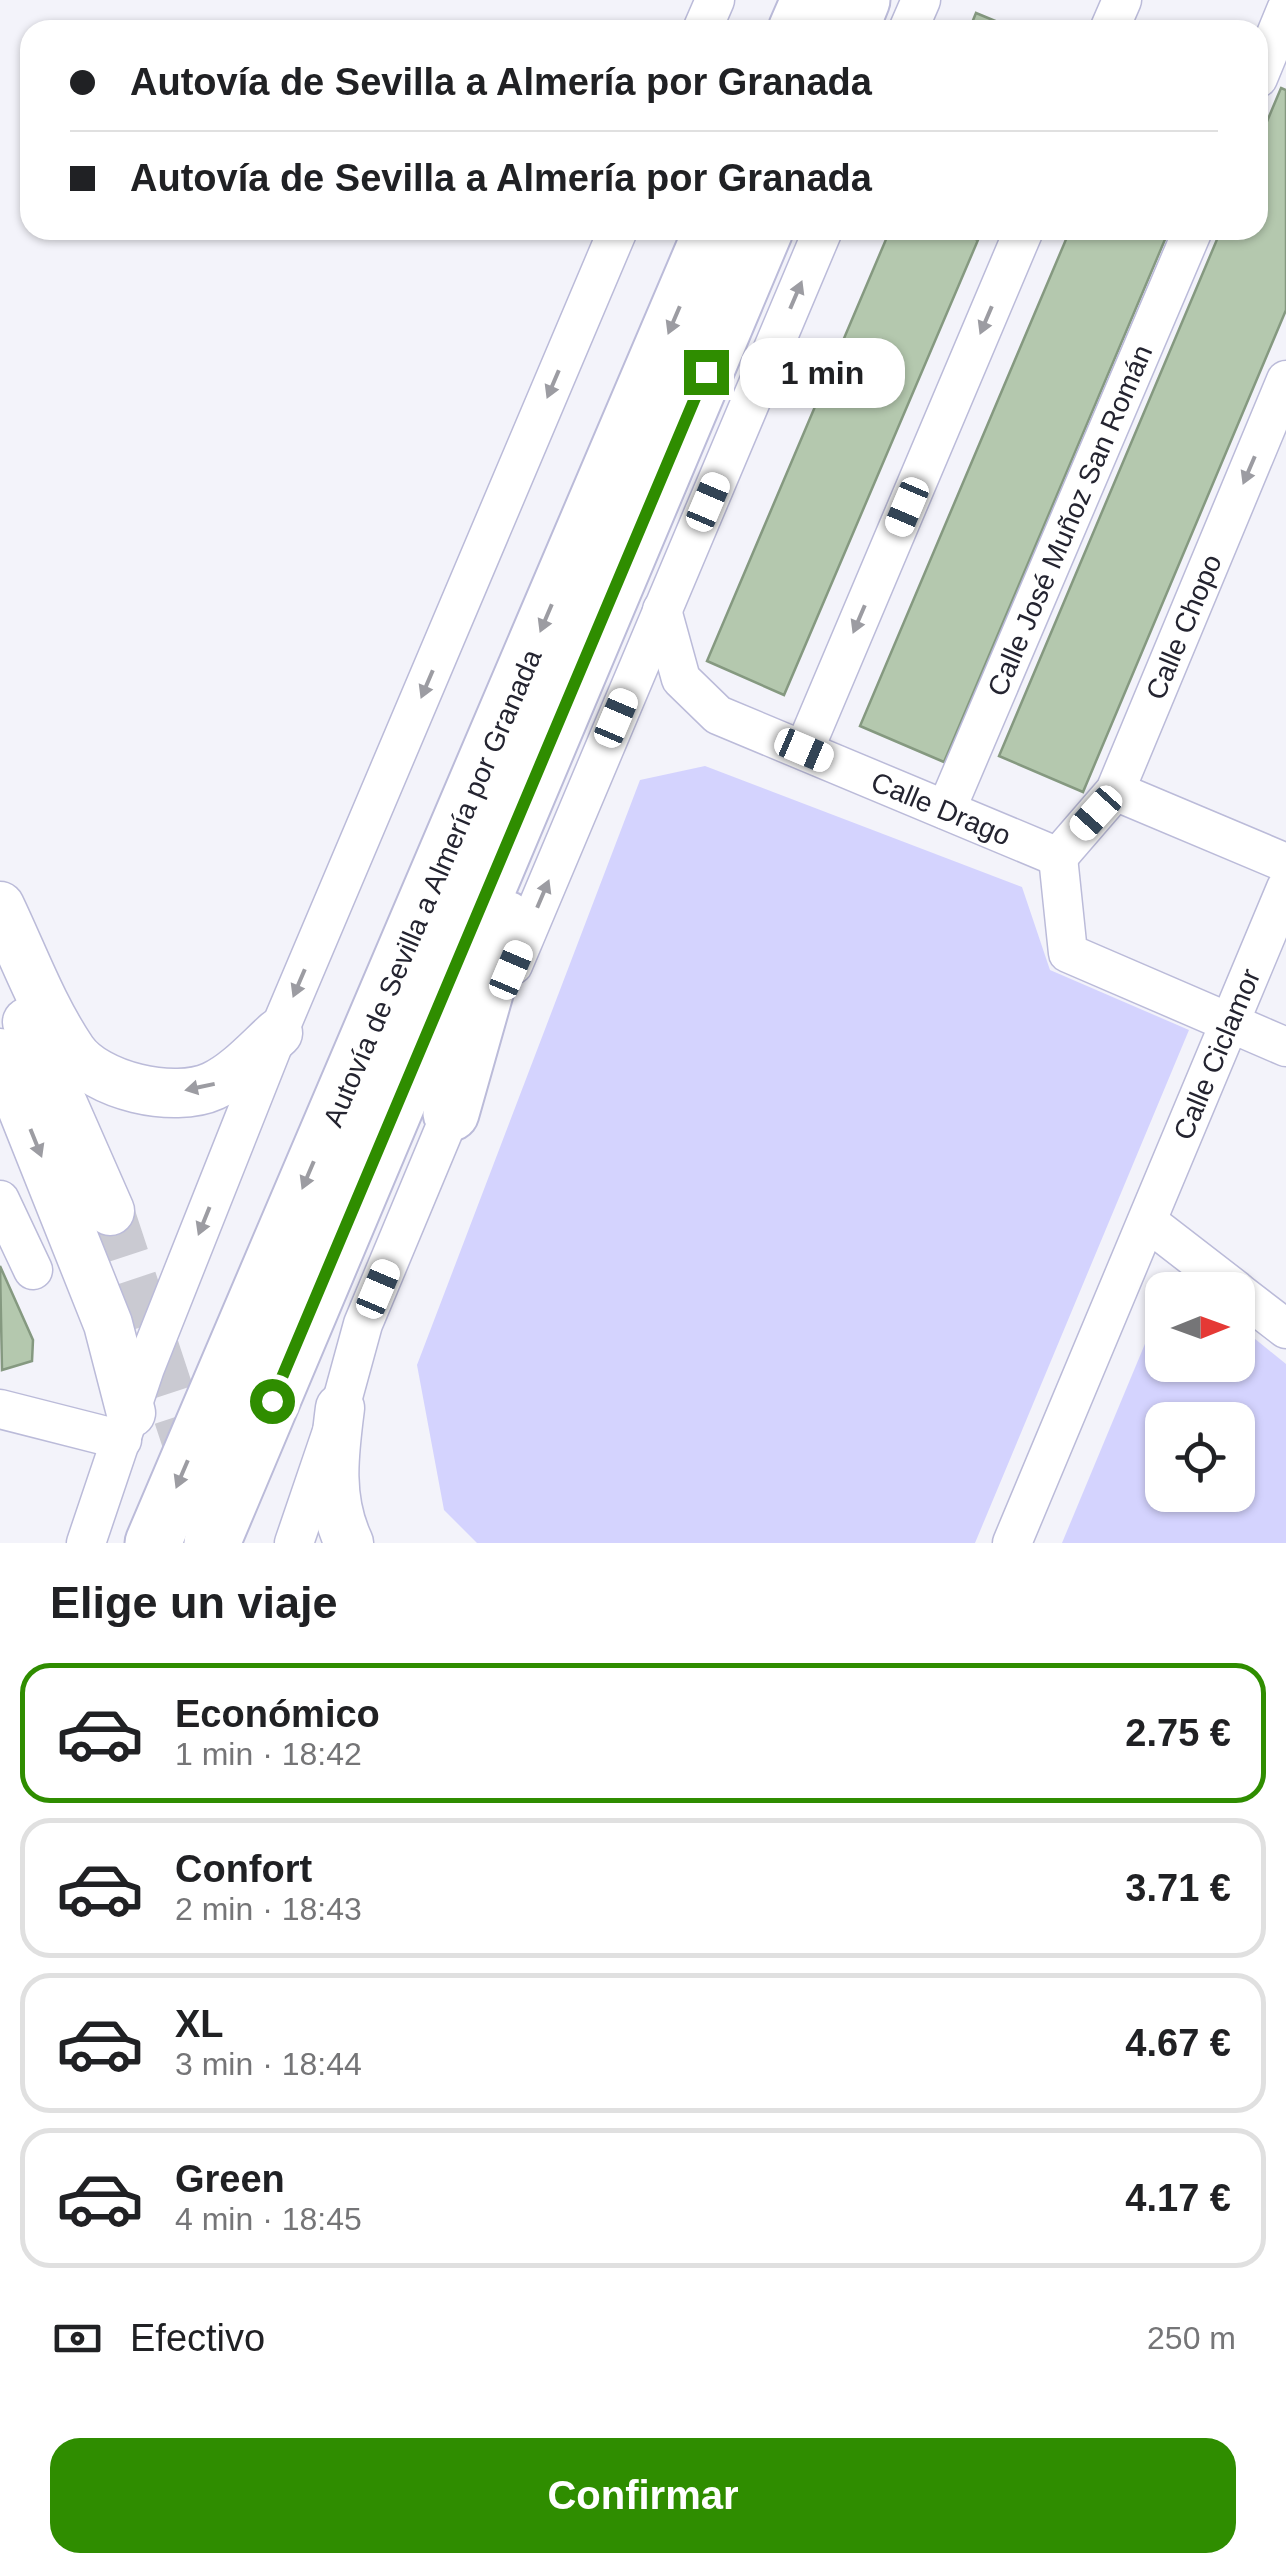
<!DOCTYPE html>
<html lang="es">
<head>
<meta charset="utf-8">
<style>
	:root { --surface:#fff; --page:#f2f2f2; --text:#202124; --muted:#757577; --line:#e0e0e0; --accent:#2f8d00 }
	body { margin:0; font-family:Helvetica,sans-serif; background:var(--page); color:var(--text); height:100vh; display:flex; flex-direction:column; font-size:38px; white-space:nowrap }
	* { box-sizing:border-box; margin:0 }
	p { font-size:32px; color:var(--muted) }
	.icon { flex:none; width:55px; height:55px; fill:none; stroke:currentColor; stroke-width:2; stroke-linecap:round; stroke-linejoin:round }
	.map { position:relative; height:1543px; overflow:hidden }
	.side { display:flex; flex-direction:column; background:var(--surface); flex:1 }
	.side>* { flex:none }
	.hud { position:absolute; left:20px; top:20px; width:1248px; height:220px; border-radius:30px; box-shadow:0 2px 8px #0004; display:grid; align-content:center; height:220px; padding:0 50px; background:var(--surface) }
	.needle { width:65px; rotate:89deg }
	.controls { position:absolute; left:1145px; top:1272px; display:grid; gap:20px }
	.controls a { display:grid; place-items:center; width:110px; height:110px; border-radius:20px; background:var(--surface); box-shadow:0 2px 8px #0004; font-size:50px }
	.end { position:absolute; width:45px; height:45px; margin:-22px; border:12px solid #2f8d00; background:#fff; box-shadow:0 0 0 5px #fff }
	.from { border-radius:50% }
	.bubble { position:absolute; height:70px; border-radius:30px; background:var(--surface); box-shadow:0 2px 8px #0004; font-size:32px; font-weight:800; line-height:70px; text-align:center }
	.car { position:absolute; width:30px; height:60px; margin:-30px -15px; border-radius:12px; box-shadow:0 0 8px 2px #0007; background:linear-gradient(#fff 24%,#345 0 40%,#fff 0 76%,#345 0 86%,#fff 0) }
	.hud b { display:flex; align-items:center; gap:35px; height:95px; font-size:38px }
	.hud b+b { border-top:2px solid var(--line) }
	.hud i { width:25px; height:25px; background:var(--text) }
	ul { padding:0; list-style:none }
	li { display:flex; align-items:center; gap:30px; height:140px; margin:0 20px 15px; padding:0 30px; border:5px solid var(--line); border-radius:30px }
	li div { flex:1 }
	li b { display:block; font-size:38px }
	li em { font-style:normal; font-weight:800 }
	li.current { border-color:var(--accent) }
	li>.icon { width:90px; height:90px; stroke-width:1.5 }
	h2 { padding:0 50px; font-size:45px; line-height:120px }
	.pay { display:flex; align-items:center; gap:25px; height:110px; padding:0 50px; font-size:38px }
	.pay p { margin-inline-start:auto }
	.cta { display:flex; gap:20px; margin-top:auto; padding:20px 50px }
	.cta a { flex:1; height:115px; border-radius:30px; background:var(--accent); color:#fff; font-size:40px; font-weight:800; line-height:115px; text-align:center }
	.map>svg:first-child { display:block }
	.green { fill:#d4d3fe; fill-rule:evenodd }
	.building { fill:#b4c8ae; stroke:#859980; stroke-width:2.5 }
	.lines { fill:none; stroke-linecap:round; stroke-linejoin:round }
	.major-tunnel { stroke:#cacad2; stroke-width:48; stroke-dasharray:48 24; stroke-linecap:butt }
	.minor-casing { stroke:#bbbbd9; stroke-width:41 }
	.major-casing { stroke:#bbbbd9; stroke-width:51 }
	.highway-casing { stroke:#bbbbd9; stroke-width:59 }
	.minor { stroke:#fff; stroke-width:38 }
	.major { stroke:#fff; stroke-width:48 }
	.highway { stroke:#fff; stroke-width:55 }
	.oneway { fill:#9c9ca2 }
	.route { stroke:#2f8d00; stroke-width:12 }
	.labels { text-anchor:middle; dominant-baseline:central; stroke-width:10; stroke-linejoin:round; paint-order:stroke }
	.street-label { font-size:28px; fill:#242430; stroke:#f3f3fa }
</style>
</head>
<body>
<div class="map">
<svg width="1286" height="1543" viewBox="0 0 1286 1543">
	<rect width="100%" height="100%" fill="#f3f3fa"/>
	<!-- green -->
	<g class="green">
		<path d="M705,766L1022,887L1050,970L1189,1030L975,1543H477L444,1510L417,1365L640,780Z"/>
		<path d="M1162,1303V1365H1238V1325L1286,1364V1543H1062ZM1238,1420V1495H1162V1420Z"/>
	</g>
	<!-- building -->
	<g class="building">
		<path d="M976,13L1017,30H969Z"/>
		<path d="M1281,88L1286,90V310L1083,792L999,756L1221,230H1258V143Z"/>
		<path d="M890,230H954L978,240L784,695L707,661Z"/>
		<path d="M1070,230H1169L944,762L860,726Z"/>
		<path d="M0,1266L33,1340L32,1361L2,1370Z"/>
	</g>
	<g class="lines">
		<!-- major-tunnel -->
		<path class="major-tunnel" d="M110,1211L198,1478"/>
		<defs>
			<g id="minor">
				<path d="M702,30L715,0"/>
				<path d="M908,30L921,0"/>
				<path d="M1109,30L1122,0"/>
				<path d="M1258,78L1286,10"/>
				<path id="s1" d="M662,610L681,679L718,715L1058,857"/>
				<path d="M804,750L1024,230"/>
				<path d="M1115,791L1286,863"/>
				<path id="s2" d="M946,810L1193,230"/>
				<path id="s3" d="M1058,857L1115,791L1286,380"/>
				<path d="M1058,857L1068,953L1286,1047"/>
				<path d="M513,965L823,230"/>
				<path d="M0,1200L33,1270"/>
				<path d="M1148,1222L1236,1290"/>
				<path d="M1238,1292L1286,1329"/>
				<path d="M0,1409L122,1440"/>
				<path d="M86,1543L145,1368L278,1033L618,230"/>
				<path d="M294,1543L340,1408L363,1324L459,1094"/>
				<path id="s4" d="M1012,1543L1286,888"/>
			</g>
			<g id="major">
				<path d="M0,906C23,954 42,1007 72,1051C96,1086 174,1104 213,1086C237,1075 258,1051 278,1033"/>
				<path d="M27,1022L110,1211"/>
				<path d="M0,1053L108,1324L131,1413"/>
				<path d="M340,1408C334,1454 328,1499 349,1543"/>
			</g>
			<g id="highway">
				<path d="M796,30L809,0"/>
				<path d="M850,30L862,0"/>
				<path d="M451,1113L506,919"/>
				<path id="s5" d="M153,1543L712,230"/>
				<path d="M212,1543L765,230"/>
			</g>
		</defs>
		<!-- minor casing -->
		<use href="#minor" class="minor-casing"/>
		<!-- major casing -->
		<use href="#major" class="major-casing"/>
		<!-- highway casing -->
		<use href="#highway" class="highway-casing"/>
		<!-- minor -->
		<use href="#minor" class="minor"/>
		<!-- major -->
		<use href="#major" class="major"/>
		<!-- highway -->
		<use href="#highway" class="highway"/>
	</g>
	<!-- one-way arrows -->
	<defs><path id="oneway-solid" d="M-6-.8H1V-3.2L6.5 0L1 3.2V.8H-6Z" transform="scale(2.5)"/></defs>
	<g class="oneway">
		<use href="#oneway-solid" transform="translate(796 295) rotate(-67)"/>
		<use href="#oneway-solid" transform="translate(674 320) rotate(113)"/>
		<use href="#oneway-solid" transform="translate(986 320) rotate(113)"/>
		<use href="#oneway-solid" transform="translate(553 384) rotate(113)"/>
		<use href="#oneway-solid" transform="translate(1249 470) rotate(113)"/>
		<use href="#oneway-solid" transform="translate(546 618) rotate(113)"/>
		<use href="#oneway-solid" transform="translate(859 619) rotate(113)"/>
		<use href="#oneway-solid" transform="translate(427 684) rotate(113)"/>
		<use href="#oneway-solid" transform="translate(543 894) rotate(-67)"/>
		<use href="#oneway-solid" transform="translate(299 983) rotate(113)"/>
		<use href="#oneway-solid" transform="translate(200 1087) rotate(168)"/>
		<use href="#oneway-solid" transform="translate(36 1143) rotate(68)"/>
		<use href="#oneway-solid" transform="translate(308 1175) rotate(113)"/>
		<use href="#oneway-solid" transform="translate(204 1221) rotate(112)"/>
		<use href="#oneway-solid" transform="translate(182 1474) rotate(113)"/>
	</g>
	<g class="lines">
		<!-- route -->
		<path class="route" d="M272,1401L706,372"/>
	</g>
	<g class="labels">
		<!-- street labels -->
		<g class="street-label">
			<text stroke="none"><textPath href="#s2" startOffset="315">Calle José Muñoz San Román</textPath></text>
			<text stroke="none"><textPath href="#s3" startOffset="265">Calle Chopo</textPath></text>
			<text stroke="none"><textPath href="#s1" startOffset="365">Calle Drago</textPath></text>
			<text stroke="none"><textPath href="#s5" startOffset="712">Autovía de Sevilla a Almería por Granada</textPath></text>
			<text stroke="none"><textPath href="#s4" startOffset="530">Calle Ciclamor</textPath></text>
		</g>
	</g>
</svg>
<div class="controls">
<a><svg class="needle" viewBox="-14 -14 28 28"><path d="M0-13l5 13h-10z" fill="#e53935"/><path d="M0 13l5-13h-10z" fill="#757577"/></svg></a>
<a><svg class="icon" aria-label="locate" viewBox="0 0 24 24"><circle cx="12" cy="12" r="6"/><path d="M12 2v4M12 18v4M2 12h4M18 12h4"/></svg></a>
</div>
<i class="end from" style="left:272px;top:1401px"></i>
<i class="end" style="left:706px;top:372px"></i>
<div class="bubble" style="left:740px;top:338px;width:165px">1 min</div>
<i class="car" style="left:708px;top:502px;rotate:23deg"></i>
<i class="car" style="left:907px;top:507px;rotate:203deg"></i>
<i class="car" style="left:616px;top:718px;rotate:23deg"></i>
<i class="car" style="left:804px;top:750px;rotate:113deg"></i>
<i class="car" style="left:1096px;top:813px;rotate:222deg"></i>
<i class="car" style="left:511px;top:970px;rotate:23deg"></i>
<i class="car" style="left:378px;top:1289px;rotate:23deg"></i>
<div class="hud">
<b><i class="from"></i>Autovía de Sevilla a Almería por Granada</b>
<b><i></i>Autovía de Sevilla a Almería por Granada</b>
</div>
</div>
<section class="side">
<h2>Elige un viaje</h2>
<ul>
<li class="current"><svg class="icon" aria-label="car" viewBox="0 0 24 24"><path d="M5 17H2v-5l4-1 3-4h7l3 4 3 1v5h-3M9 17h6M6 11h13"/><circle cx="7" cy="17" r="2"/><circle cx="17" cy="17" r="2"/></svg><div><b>Económico</b><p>1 min · 18:42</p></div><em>2.75 €</em></li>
<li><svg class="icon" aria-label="car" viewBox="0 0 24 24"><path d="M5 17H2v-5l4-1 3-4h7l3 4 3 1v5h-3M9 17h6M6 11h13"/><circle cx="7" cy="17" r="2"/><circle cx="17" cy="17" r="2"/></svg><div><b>Confort</b><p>2 min · 18:43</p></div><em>3.71 €</em></li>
<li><svg class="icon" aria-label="car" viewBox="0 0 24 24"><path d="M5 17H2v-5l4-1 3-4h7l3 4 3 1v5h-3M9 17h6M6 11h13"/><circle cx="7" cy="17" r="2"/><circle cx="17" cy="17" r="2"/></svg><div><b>XL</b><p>3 min · 18:44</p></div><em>4.67 €</em></li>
<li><svg class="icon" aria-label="car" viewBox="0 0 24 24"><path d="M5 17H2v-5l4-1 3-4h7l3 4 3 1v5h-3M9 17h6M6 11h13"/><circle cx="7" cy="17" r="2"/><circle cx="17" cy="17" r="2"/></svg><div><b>Green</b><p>4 min · 18:45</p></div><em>4.17 €</em></li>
</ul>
<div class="pay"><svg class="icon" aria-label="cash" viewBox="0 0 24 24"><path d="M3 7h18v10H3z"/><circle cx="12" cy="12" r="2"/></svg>Efectivo<p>250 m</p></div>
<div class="cta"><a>Confirmar</a></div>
</section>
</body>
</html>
